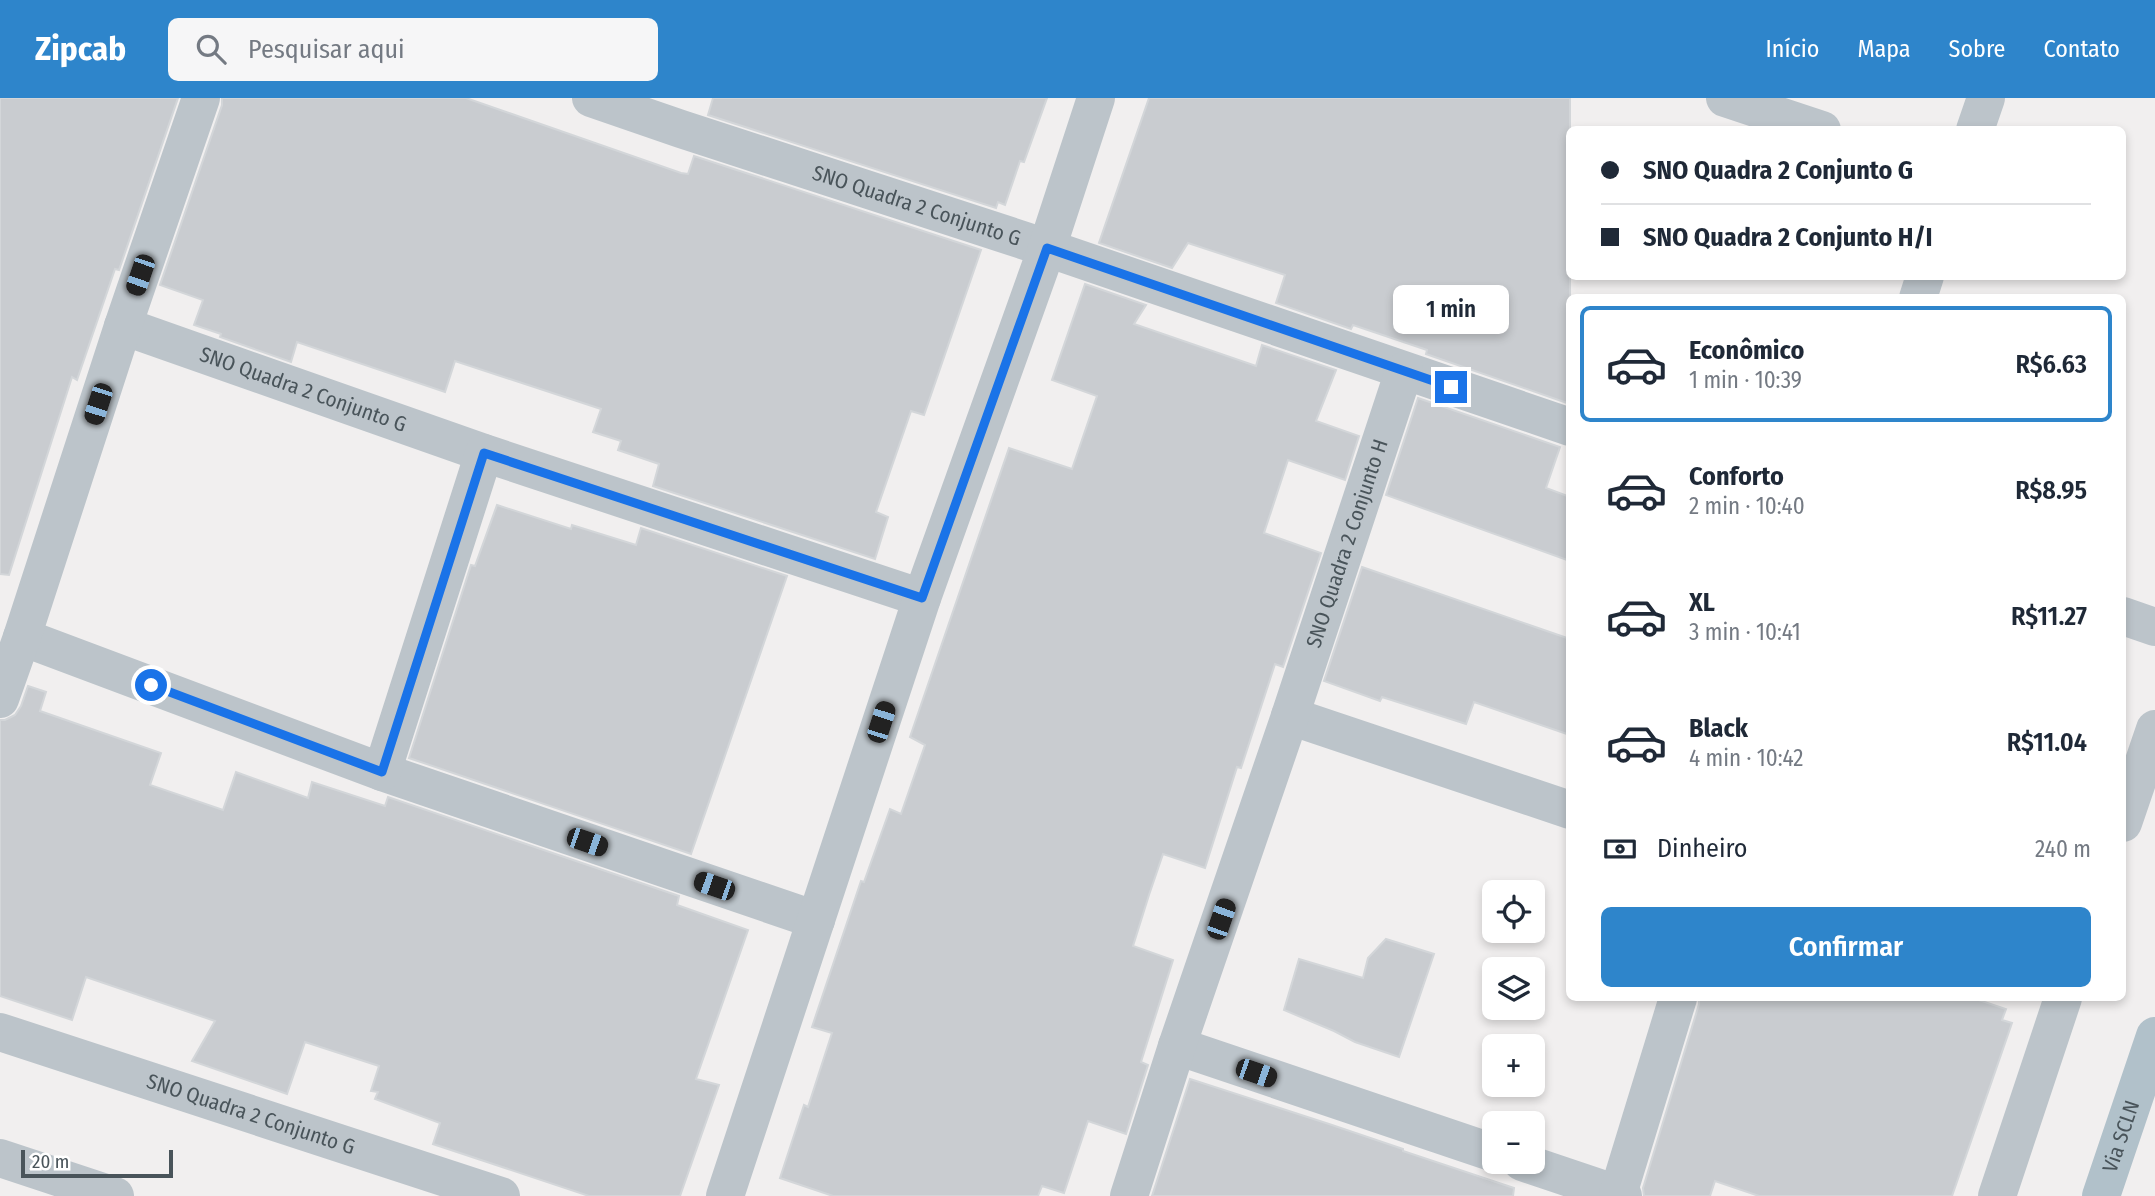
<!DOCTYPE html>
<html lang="pt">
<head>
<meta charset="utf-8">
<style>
	:root { --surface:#fff; --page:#f6f6f7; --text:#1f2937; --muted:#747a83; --line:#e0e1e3; --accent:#2e85cb }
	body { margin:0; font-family:"Fira Sans Condensed",sans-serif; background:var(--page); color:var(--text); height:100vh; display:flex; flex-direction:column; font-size:26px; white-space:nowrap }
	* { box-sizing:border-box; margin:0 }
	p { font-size:23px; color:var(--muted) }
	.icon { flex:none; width:38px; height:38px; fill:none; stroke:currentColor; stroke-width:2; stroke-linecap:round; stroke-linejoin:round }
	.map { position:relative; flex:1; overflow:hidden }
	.panel { position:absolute; left:1566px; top:196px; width:560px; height:707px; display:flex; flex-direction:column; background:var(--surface); border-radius:10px; box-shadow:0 4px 10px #0003 }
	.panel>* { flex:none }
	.guide { position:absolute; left:1566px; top:28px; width:560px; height:154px; border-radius:10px; box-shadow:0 4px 10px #0003; display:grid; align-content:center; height:154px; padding:0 35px; background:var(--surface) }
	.buttons { position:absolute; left:1482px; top:782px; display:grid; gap:14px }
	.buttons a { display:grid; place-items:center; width:63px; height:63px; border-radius:10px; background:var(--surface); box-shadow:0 4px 10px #0003; font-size:35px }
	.scale { position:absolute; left:21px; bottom:18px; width:152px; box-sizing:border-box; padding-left:7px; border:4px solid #49545a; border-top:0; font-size:19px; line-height:24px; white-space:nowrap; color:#49545a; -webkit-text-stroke:5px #fff; paint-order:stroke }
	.end { position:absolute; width:32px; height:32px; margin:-16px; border:9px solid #1a73e8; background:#fff; box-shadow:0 0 0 4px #fff }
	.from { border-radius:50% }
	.bubble { position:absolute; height:49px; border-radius:10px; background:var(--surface); box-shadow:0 4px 10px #0003; font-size:23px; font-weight:600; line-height:49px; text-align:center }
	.car { position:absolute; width:21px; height:42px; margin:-21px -10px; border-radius:9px; box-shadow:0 0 5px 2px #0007; background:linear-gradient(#222 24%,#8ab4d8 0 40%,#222 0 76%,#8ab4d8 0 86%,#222 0) }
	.guide b { display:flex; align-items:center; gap:24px; height:66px; font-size:26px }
	.guide b+b { border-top:2px solid var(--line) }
	.guide i { width:18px; height:18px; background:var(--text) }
	ul { padding:12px 0 0; list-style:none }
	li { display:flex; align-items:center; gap:21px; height:116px; margin:0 14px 10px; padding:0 21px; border:4px solid transparent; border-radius:10px }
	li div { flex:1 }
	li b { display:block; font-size:26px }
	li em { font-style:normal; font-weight:600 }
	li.on { border-color:var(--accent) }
	li>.icon { width:63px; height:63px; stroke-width:1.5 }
	.pay { display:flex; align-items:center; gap:18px; height:77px; padding:0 35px; font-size:26px }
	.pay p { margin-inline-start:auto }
	.cta { display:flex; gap:14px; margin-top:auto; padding:14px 35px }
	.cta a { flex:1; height:80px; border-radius:10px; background:var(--accent); color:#fff; font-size:28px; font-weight:600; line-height:80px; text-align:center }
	header { display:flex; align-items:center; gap:42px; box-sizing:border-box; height:98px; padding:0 35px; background:var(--accent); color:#fff }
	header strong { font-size:33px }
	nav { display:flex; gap:38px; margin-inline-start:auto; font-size:24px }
	.search { width:490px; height:63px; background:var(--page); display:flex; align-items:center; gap:18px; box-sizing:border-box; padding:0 24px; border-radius:10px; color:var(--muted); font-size:26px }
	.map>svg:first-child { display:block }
	.building { fill:#c9ccd0; stroke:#d3d6d9; stroke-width:2 }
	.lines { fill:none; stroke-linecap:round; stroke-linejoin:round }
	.street { stroke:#bcc4ca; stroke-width:38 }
	.primary { stroke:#b1c1ca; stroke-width:38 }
	.route { stroke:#1a73e8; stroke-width:9 }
	.labels { text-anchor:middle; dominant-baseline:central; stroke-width:7; stroke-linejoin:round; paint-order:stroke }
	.street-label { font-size:21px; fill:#49545a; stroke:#fff }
</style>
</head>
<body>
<header>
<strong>Zipcab</strong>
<div class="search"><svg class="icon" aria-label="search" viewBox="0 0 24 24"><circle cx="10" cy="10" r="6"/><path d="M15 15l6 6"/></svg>Pesquisar aqui</div>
<nav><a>Início</a><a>Mapa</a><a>Sobre</a><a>Contato</a></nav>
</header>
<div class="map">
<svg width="2155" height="1098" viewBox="0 0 2155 1098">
	<rect width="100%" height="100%" fill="#f1efef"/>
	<!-- building -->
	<g class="building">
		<path d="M0,0H178L119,172L115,171L77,282L72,279L9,477L0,476Z"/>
		<path d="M222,0H466L681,75L688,76L694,58L981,152L924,317L911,313L876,414L888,419L875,461L653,388L659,366L618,352L621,343L593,334L601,311L455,263L445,294L297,244L291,264L220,239L221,236L194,227L203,202L160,187L222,7Z"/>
		<path d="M713,0H1047L1024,64L1020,63L1005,107L998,104L996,110L708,17Z"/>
		<path d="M1149,0H1570V306L1426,256L1427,252L1353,227L1351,231L1276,205L1285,177L1188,145L1172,170L1099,145Z"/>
		<path d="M1085,186L1146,207L1134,226L1256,268L1262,247L1336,272L1316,323L1359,338L1345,382L1288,362L1264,435L1321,455L1283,569L1275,566L1241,670L1237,669L1205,770L1163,756L1149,797L1133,848L1173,862L1141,964L1148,967L1126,1036L1088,1023L1064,1095L1042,1088L1038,1098H833L780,1080L804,1007L808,1009L832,935L812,929L861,783L864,784L890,711L901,716L925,647L910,639L1009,350L1072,371L1097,298L1052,282Z"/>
		<path d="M1418,300L1560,349L1546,390L1570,399V463L1386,397Z"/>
		<path d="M497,407L571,431L572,427L636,447L641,430L787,478L691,756L409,660L471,467L475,468Z"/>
		<path d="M1362,469L1570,541V637L1474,604L1466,626L1382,599L1380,603L1324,583Z"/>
		<path d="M28,588L46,594L40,613L161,655L150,687L223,712L236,674L308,700L312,684L385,708L388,699L679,798L677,807L748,832L696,981L719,987L680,1098H589L433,1046L440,1025L375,1001L378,994L371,993L379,968L305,944L287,996L192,963L215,923L86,879L72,922L0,898V622H5L15,617L21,608Z"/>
		<path d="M1386,841L1434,856L1399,959L1355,944L1334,933L1284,912L1299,861L1363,880L1368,860Z"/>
		<path d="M1699,900H1973L2006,911L2002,922L2012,925L1952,1098H1759L1715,1083L1710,1098H1644L1643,1090L1699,906Z"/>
		<path d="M1190,981L1329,1026L1403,1051V1053L1514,1090L1513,1098H1152Z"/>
	</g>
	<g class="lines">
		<!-- street -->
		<g class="street">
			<path id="s1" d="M591,0L681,31L1047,150L1570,329"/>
			<path d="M1725,0L1822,32"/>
			<path d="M1975,32L1986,0"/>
			<path d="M1918,200L1925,178"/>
			<path id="s2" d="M123,228L484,355L922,500"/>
			<path d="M2123,518L2155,529"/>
			<path d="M22,539L382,674L816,822"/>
			<path d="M0,601L22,539L123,228L201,0"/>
			<path d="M1290,618L1570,712"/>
			<path d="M382,674L484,355"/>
			<path d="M2123,725L2155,631"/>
			<path id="s3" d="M0,934L501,1098"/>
			<path d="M1177,948L1494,1055"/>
			<path d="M0,1060L115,1098"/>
			<path d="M1522,1064L1623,1098"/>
			<path d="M1618,1096L1678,900"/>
			<path d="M725,1098L922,500L1047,150L1096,0"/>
			<path id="s4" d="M1129,1098L1177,948L1290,618L1404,273"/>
			<path d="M1997,1098L2063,900"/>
		</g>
		<!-- primary -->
		<path class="primary" id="s5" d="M2101,1098L2155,938"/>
	</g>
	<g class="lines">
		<!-- route -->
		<path class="route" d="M151,587L382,674L484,355L922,500L1047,150L1451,289"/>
	</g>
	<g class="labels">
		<!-- street labels -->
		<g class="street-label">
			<text stroke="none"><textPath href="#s1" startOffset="343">SNO Quadra 2 Conjunto G</textPath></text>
			<text stroke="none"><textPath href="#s2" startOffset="191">SNO Quadra 2 Conjunto G</textPath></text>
			<text stroke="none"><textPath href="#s4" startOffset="688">SNO Quadra 2 Conjunto H</textPath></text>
			<text stroke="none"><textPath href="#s3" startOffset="264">SNO Quadra 2 Conjunto G</textPath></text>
			<text stroke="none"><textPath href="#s5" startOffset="63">Via SCLN</textPath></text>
		</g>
	</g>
</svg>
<div class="buttons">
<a><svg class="icon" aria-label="locate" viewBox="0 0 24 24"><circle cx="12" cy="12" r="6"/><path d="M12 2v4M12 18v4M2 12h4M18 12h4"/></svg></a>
<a><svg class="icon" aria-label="layers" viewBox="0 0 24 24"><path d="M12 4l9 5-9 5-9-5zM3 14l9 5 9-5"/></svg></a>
<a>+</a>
<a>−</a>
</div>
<div class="scale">20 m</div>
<i class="end from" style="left:151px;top:587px"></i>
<i class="end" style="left:1451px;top:289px"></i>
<div class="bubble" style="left:1393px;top:187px;width:116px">1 min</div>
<i class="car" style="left:140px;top:177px;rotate:199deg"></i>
<i class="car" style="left:98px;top:306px;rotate:198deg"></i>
<i class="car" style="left:881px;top:624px;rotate:18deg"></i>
<i class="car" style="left:587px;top:744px;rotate:109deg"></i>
<i class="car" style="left:714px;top:788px;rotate:289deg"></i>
<i class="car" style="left:1221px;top:821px;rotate:19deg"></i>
<i class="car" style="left:1256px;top:975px;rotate:109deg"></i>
<div class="guide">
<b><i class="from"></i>SNO Quadra 2 Conjunto G</b>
<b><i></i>SNO Quadra 2 Conjunto H/I</b>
</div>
<section class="panel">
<ul>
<li class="on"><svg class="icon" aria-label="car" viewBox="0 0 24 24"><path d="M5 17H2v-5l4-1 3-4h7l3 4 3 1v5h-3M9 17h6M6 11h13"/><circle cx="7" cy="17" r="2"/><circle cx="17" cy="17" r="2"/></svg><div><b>Econômico</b><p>1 min · 10:39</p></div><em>R$6.63</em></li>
<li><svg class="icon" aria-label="car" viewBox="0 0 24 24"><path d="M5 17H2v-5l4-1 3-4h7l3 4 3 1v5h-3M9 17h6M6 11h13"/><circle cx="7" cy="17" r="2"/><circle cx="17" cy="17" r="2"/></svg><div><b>Conforto</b><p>2 min · 10:40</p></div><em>R$8.95</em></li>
<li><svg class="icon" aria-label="car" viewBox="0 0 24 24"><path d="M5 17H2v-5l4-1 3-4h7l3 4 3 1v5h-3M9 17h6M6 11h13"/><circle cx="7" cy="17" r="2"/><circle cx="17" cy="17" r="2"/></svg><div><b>XL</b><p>3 min · 10:41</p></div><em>R$11.27</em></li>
<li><svg class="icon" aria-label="car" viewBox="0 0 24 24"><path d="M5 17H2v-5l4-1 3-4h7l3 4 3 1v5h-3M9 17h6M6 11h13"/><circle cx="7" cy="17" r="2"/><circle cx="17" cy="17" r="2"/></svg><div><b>Black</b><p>4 min · 10:42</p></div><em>R$11.04</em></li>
</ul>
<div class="pay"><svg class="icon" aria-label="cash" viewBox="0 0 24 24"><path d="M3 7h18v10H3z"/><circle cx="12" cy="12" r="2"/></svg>Dinheiro<p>240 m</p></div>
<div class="cta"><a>Confirmar</a></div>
</section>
</div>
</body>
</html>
